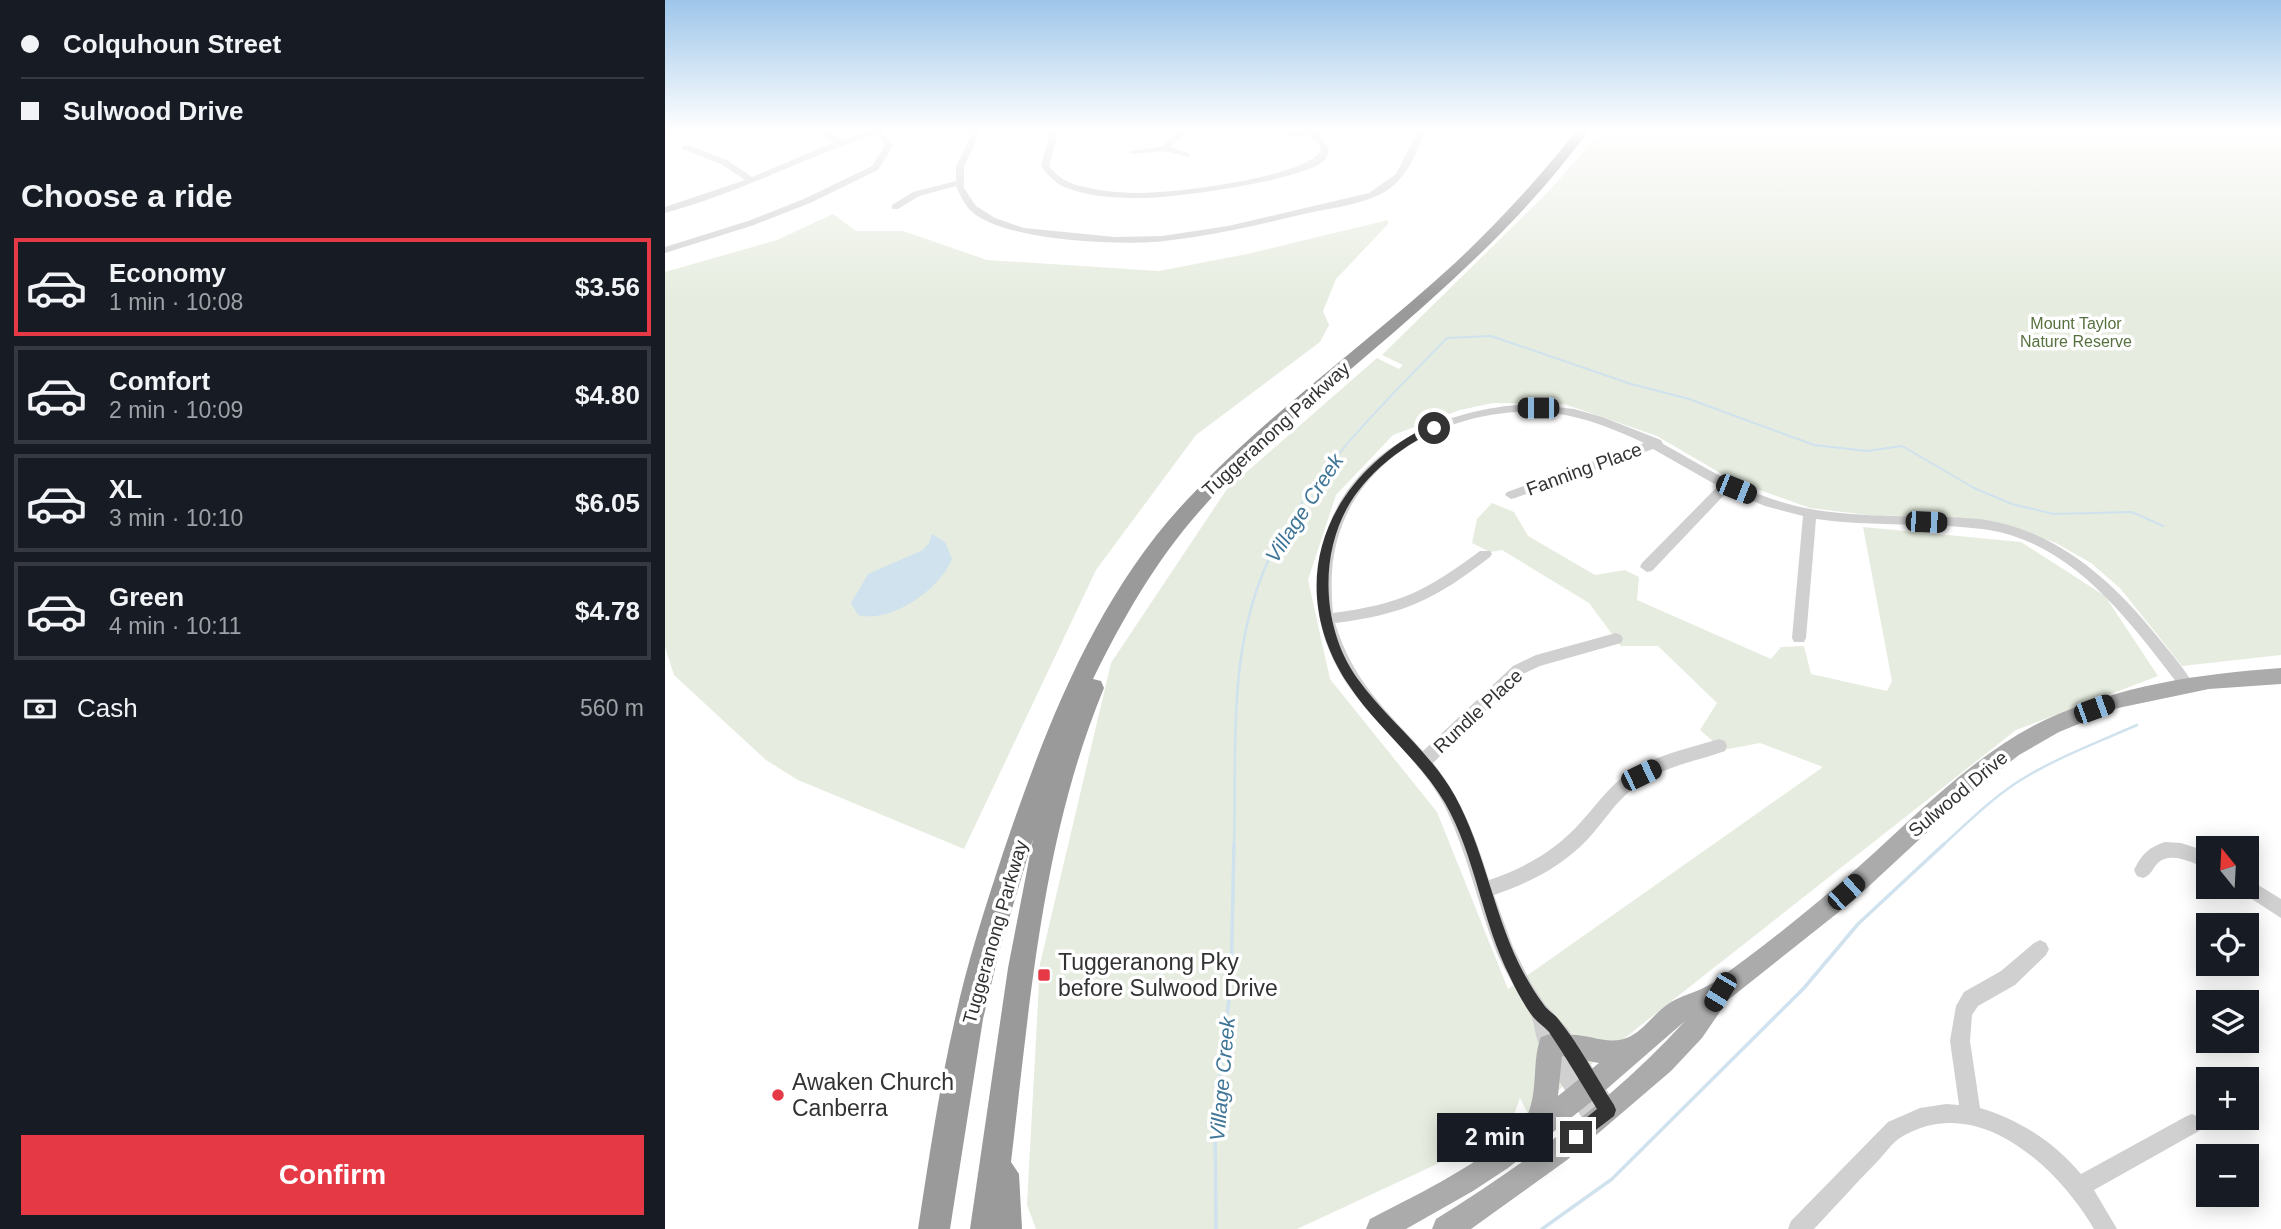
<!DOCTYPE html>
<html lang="en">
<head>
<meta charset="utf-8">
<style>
	:root { --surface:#171b24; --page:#242831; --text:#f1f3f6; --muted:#9ea1a6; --line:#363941; --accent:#e63946 }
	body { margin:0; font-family:Helvetica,sans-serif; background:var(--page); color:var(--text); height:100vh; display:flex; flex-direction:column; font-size:26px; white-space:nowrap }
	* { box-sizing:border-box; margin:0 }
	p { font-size:23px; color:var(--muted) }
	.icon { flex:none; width:38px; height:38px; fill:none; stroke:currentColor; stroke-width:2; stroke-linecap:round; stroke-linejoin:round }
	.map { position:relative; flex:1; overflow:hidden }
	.panel { display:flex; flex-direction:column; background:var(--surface); width:665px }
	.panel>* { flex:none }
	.top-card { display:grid; align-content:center; height:154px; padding:0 21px; background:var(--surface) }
	.needle { width:46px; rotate:342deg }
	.buttons { position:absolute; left:1531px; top:836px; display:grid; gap:14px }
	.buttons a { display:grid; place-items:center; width:63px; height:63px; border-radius:0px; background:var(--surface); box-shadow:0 4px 18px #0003; font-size:35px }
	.end { position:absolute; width:32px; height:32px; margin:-16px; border:9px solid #333; background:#fff; box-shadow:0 0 0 4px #fff }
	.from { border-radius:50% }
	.bubble { position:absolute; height:49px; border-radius:0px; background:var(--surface); box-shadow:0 4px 18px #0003; font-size:23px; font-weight:700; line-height:49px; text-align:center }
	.car { position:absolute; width:21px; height:42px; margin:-21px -10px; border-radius:9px; box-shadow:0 0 5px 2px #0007; background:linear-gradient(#222 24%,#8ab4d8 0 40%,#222 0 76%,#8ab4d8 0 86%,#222 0) }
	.top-card b { display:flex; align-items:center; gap:24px; height:66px; font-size:26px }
	.top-card b+b { border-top:2px solid var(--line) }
	.top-card i { width:18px; height:18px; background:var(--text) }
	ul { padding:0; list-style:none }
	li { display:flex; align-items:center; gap:21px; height:98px; margin:0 14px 10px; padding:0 7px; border:4px solid var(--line); border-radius:0px }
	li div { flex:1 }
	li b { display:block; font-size:26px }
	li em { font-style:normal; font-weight:700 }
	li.on { border-color:var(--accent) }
	li>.icon { width:63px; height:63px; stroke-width:1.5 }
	h2 { padding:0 21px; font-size:32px; line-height:84px }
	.pay { display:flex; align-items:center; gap:18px; height:77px; padding:0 21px; font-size:26px }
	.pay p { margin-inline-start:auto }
	.button { display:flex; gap:14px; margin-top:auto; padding:14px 21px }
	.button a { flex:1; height:80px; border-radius:0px; background:var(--accent); color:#fff; font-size:28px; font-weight:700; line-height:80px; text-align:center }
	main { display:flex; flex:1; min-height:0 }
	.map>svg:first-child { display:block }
	.green { fill:#e6ecdf }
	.water { fill:#cfe2ee }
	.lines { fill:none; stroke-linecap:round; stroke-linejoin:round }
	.stream-far2 { stroke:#cfe2ee; stroke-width:2 }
	.stream-far1 { stroke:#cfe2ee; stroke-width:2.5 }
	.stream { stroke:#cfe2ee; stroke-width:3.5 }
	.minor { fill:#d0d0d0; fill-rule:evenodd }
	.major { fill:#ababab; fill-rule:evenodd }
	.highway { fill:#9a9a9a; fill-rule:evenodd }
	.route { fill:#333 }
	.poi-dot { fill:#e63946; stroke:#fff; stroke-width:2.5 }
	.labels { text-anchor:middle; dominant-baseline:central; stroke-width:7; stroke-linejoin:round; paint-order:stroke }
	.far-park-label { font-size:16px; fill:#56703f; stroke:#fff }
	.street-label { font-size:19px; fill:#333; stroke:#fff }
	.water-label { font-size:21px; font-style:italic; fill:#3f7597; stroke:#fff }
	.near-poi-label { font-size:23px; fill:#333; stroke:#fff; text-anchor:start }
</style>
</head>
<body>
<main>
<section class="panel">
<div class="top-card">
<b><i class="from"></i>Colquhoun Street</b>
<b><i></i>Sulwood Drive</b>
</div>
<h2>Choose a ride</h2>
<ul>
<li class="on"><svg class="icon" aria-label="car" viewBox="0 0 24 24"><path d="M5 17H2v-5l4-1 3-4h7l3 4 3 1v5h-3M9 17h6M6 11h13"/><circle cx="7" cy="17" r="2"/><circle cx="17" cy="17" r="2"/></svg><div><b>Economy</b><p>1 min · 10:08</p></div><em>$3.56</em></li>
<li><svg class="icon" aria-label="car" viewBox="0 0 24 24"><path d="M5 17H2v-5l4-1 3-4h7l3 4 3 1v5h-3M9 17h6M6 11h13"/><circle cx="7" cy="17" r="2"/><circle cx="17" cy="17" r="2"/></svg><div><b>Comfort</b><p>2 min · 10:09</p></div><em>$4.80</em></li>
<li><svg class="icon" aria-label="car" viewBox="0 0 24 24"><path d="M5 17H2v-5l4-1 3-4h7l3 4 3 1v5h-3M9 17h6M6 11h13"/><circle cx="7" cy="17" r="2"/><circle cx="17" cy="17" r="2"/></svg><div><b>XL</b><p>3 min · 10:10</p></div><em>$6.05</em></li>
<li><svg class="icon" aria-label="car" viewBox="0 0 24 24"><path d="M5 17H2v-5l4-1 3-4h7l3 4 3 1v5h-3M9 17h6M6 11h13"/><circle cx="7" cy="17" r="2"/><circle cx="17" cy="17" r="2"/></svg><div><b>Green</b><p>4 min · 10:11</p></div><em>$4.78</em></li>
</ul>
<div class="pay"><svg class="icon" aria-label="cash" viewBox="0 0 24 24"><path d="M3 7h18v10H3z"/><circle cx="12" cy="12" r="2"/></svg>Cash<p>560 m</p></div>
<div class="button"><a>Confirm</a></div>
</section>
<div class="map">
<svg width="1616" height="1229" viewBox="0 0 1616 1229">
	<rect width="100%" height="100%" fill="#fff"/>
	<!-- green -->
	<g class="green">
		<path d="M937,130H1616V655L1517,666L1455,588L1426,563L1391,543L1355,530L1264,517L1203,515L1145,508L1067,480L992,436L899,404L828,403L795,410L728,435L671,495L643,580L665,679L772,812L843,989L1158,767L1095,743L1058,750L1035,730L1052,703L993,646H956L924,603L837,550L825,552L807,543L812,519L827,503L849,512L863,536L930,575L960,570L974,577L972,600L1106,659L1116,647L1139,646L1146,674L1222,691L1227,681L1198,527L1356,542L1440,596L1493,676L1351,730L863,1114L855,1098L843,1131L632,1229H371L362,1205L375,964L446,663L562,489L712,358L734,369L738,365L717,355L885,190Z"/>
		<path d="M168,214L191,231H238L322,260L494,271L582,254L723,220V224L671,279L658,311L664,325L655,342L531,435L431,570L299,849L133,780L101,760L9,675L0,647V272L112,240Z"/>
	</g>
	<!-- water -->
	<path class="water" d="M267,534L280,542L287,559C275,589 226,624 193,615L186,603L203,574L258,550L264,543Z"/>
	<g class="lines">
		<!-- stream-far2 -->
		<path class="stream-far2" d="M610,547C652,467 720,402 782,338L826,336L966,384L1024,399L1149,445L1202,451L1237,446L1309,488L1347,504L1389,514L1467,512L1498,526"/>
		<!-- stream-far1 -->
		<g class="stream-far1">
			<path d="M569,846C572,743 561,638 611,545"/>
			<path d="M1277,846C1301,824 1324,801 1351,783C1388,759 1431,743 1472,725"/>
		</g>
		<!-- stream -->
		<g class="stream">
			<path d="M551,1229L550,1118L566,982L569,844"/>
			<path d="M877,1229L947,1179L1139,988L1193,924L1279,844"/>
		</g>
		<!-- minor -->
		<g class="minor">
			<path d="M148,130L165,131L178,140L206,130H219L218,132L228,146L213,170L145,203L89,225L0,253V247L83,221L139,199L207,166L220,146L211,134C138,158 74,193 0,213V207L80,180L56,164L17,149V145H23L62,160L87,177L170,142Z"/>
			<path d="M308,130H316L299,167V188L311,206L330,218L359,228L450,237L497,236L563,226L704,193L731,174L753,130H761C751,153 743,177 721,191C698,205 665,208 639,214C593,225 547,236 499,241C457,246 333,241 304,209C299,203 294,193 291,186L254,196L233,209H227V205L248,192L291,181V167Z"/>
			<path d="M386,130H394L384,166C393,178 405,184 420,187C444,193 470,194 494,192C522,191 646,175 656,150L653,143L643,134L629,137L600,130L629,133L654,130L650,132L659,140L664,150C664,152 661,158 660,160C640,180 510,198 478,198C452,198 424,197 399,187C389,182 383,175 376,166Z"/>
			<path d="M515,130H524L505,147L524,153V157L499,151L467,154L463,152L497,146Z"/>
			<path d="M864,404L909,409L937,417L996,440L998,444C1033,463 1068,486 1107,499C1173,522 1246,513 1314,519C1392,529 1449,582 1496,641C1507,655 1520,669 1528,684L1526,688L1521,690L1516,688C1465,622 1407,540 1317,529C1262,522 1206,527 1151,519L1141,638L1139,642H1129L1127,638L1138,516L1100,506L1063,491L987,571L982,572L975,567L977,563L1053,486L988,449L850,498L846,499L840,495L842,492L979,443C949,429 920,417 887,413C806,404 710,443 678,523C666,552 665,582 668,613C736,604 761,591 815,551H825L827,554L825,557C771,599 738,615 670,623C688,681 719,708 758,751L848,666L871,655L951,633L956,635L958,639L956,643L875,666L858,674L768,763C796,797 811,838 824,880C859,868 890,851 915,823C929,808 942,789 959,776C986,756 1022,749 1054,739L1060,741L1062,746L1060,751C1029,762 995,767 969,788C950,802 938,823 922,840C896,867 864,883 829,895L848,947L866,983L880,1004L903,1029L950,1103L953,1110L950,1117L943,1120L939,1118L937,1128L930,1131L923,1128C907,1101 889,1074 875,1046C870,1037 870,1025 866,1016C854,994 841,974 831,951C813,905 803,856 782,811C753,750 689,714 664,650C653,624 651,596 654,567C666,460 766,409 864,404Z"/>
			<path d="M1500,842L1516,843L1544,852V869C1530,864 1507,851 1494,862C1487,868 1487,875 1478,878L1472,876L1469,870C1476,855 1484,847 1500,842Z"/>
			<path d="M1582,878L1616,899V918L1576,892L1574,887H1582Z"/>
			<path d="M1375,940L1381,943L1384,949L1381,955L1350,985L1313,1006L1307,1015L1305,1041L1315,1108C1355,1120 1389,1142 1416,1174L1520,1117L1527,1114L1534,1117L1537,1124L1534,1131L1429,1190L1452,1229H1429C1393,1168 1314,1092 1238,1136C1227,1142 1220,1154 1211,1163C1190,1184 1170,1207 1149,1229H1123L1126,1221L1223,1122L1255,1108L1281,1104L1294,1105L1285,1041L1291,1006L1299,992L1336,971L1369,943Z"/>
		</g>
		<!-- major -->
		<path class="major" d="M1616,668V684L1544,689L1453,708L1394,732L1354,755L1298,799L1189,900L1063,1000L1037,1038L1006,1071L902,1160L806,1229H767L771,1219C860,1164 949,1099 1020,1021L936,1094L843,1168L808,1191L741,1229H701L705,1219C743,1199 849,1149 864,1111C873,1087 867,1060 876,1037L885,1034L894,1037C916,1028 942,1049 966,1036C981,1028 991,1011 1006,1002C1020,994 1036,991 1049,982C1092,952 1134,918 1174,884C1240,828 1301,758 1380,720C1455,685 1534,674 1616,668ZM897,1056L934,1063L893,1096Z"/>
		<!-- highway -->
		<path class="highway" d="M912,130H924C861,217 781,288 700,357C643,406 583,455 533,513C490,562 457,620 428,679L436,681L439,688C377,837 365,1003 346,1162L354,1174L357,1229H305L343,968L368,839L334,952L318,1019L285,1229H253C264,1159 274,1088 290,1019C302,963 320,908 338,853C380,729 430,598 521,501C603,413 702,344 790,263C834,222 874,178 912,130Z"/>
	</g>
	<!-- sky -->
	<linearGradient id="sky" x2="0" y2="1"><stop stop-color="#9ec6ea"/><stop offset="0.43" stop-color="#fff"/><stop offset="1" stop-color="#fff" stop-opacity="0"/></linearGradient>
	<rect width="1616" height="302" fill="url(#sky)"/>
	<!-- route -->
	<path class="route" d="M765,425L773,428C767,433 758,436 751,441C732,452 712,468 698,485C653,537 653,623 692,678C722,720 765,751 790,796C819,849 828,910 854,964C861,978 870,993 879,1005C883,1011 890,1014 894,1020C915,1046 931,1077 949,1105L951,1110L949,1116L911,1145L905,1143L902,1137L905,1131L932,1109C916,1083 901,1057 884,1032C880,1027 873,1023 869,1018C860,1007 851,990 845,977C817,922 810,855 780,803C754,759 711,727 683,684C616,582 662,476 765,425Z"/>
	<!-- markers -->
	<g class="poi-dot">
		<rect x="372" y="968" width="14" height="14" rx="3.5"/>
		<circle cx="113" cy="1095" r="7"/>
	</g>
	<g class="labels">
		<!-- far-park labels -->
		<g class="far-park-label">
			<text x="1411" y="323">Mount Taylor<tspan x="1411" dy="18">Nature Reserve</tspan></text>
		</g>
		<!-- street labels -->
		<g class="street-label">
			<text transform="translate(611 429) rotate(-42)">Tuggeranong Parkway</text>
			<text transform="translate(919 469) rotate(-20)">Fanning Place</text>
			<text transform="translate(813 711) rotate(-43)">Rundle Place</text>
			<text transform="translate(1293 794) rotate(-40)">Sulwood Drive</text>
			<text transform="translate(330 932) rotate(-74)">Tuggeranong Parkway</text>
		</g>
		<!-- water labels -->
		<g class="water-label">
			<text transform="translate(639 508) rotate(-57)">Village Creek</text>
			<text transform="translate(557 1079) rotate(-85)">Village Creek</text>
		</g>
		<!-- near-poi labels -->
		<g class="near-poi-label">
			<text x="393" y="962">Tuggeranong Pky<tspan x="393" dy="26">before Sulwood Drive</tspan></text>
			<text x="127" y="1082">Awaken Church<tspan x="127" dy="26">Canberra</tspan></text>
		</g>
	</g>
</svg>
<div class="buttons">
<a><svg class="needle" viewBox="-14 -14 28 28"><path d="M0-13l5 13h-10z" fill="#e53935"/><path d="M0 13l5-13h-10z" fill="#9ea1a6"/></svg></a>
<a><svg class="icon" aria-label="locate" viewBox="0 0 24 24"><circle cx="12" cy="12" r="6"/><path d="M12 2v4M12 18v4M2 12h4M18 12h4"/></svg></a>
<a><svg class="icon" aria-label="layers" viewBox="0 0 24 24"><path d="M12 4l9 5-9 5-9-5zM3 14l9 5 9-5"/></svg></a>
<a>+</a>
<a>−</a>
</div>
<i class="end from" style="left:769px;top:428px"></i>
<i class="end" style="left:911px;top:1137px"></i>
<div class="bubble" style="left:772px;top:1113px;width:116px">2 min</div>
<i class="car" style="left:873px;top:408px;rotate:270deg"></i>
<i class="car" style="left:1071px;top:489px;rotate:112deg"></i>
<i class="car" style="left:1261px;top:522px;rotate:92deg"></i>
<i class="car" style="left:1429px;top:709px;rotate:70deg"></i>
<i class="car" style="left:976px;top:775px;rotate:64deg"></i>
<i class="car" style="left:1181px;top:892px;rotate:48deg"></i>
<i class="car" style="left:1055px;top:992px;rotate:211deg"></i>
</div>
</main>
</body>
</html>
